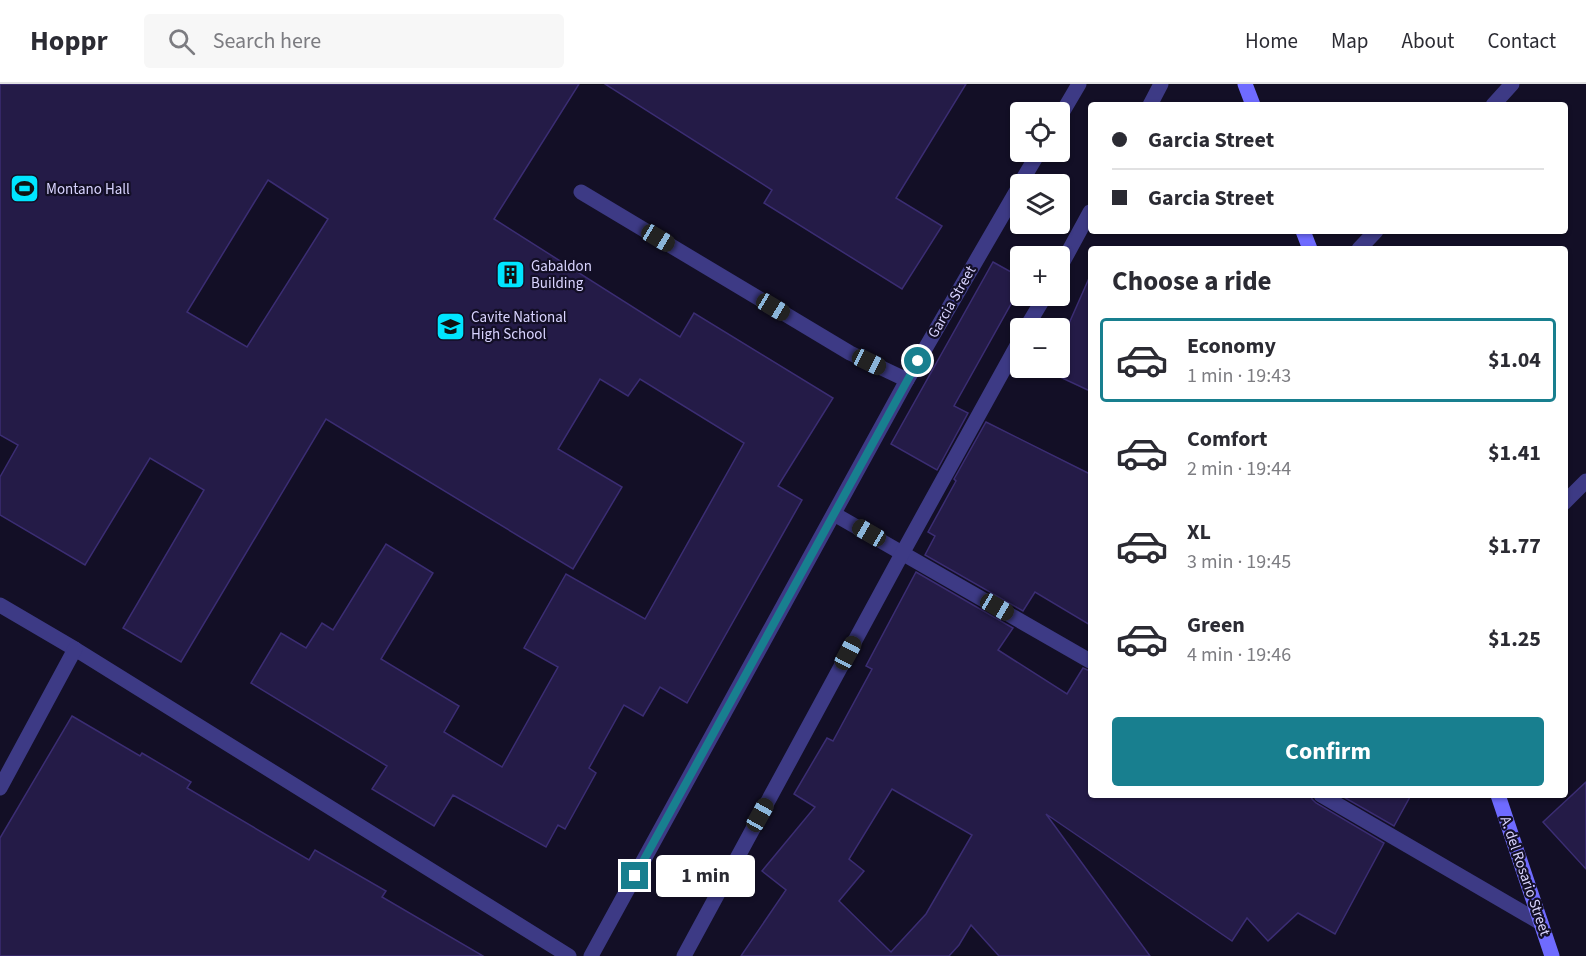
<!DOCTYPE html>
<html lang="en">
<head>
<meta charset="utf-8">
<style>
	:root { --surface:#fff; --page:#f7f7f7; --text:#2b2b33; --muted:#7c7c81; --line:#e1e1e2; --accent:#187f8f }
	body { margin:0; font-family:"Source Sans 3",sans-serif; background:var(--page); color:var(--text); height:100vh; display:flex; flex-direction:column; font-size:22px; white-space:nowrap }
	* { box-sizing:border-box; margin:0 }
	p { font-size:20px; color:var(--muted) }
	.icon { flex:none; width:33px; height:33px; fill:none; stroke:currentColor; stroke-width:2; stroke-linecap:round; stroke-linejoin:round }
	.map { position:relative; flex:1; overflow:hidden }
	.panel { position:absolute; left:1088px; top:162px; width:480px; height:552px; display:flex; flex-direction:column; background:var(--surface); border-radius:6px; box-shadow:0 2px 4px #0004 }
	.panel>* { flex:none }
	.banner { position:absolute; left:1088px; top:18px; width:480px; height:132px; border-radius:6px; box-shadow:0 2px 4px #0004; display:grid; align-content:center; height:132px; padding:0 24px; background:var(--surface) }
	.buttons { position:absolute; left:1010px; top:18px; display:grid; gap:12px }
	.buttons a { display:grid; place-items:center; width:60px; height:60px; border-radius:6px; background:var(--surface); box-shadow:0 2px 4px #0004; font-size:30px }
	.end { position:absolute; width:27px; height:27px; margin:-14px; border:8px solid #187f8f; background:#fff; box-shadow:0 0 0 3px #fff }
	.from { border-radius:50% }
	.bubble { position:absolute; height:42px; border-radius:6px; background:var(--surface); box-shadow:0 2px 4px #0004; font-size:20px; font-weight:700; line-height:42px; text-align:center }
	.car { position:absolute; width:18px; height:36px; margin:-18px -9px; border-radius:8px; box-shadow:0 0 4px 2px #0007; background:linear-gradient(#222 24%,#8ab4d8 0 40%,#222 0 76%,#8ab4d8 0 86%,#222 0) }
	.banner b { display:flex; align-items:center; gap:21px; height:57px; font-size:22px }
	.banner b+b { border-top:2px solid var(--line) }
	.banner i { width:15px; height:15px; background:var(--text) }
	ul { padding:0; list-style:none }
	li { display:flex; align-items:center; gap:18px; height:84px; margin:0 12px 9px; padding:0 12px; border:3px solid transparent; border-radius:6px }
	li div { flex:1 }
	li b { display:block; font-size:22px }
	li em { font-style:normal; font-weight:700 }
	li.on { border-color:var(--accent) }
	li>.icon { width:54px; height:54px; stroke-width:1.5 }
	h2 { padding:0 24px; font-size:27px; line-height:72px }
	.cta { display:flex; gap:12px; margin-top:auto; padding:12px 24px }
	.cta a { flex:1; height:69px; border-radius:6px; background:var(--accent); color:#fff; font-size:24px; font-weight:700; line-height:69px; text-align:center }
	header { display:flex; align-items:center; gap:36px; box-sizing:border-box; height:84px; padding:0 30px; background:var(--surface); border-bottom:2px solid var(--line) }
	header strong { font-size:28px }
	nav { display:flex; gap:33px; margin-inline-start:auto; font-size:21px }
	.search { width:420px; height:54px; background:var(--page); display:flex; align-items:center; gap:15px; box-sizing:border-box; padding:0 21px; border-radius:6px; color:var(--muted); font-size:22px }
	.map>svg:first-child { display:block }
	.building { fill:#241b47; stroke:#3b2d73; stroke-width:1.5; fill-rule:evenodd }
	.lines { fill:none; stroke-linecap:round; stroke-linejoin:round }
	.lane { stroke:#3d3a85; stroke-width:15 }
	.street { stroke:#3d3a85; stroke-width:15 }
	.secondary { stroke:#6f6bff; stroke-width:15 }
	.route { stroke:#187f8f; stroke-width:8 }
	.labels { text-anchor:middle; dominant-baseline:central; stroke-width:4.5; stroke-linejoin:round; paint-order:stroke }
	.poi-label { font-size:15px; fill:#d9d4ff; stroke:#130f26; text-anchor:start }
	.street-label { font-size:15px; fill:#d9d4ff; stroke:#130f26 }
</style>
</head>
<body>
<header>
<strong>Hoppr</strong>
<div class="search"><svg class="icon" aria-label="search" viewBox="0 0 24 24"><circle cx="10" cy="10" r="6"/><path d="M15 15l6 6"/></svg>Search here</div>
<nav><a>Home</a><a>Map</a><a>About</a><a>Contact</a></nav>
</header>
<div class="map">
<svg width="1586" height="872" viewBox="0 0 1586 872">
	<rect width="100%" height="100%" fill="#130f26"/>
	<!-- building -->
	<g class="building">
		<path d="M0,0H579L494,135L680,253L694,229L833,314L778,402L802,416L687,619L660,603L643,632L624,621L589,684L596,689L565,745L558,741L546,763L453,711L434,742L372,705L387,682L251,599L281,549L306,564L322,539L333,546L386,460L433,489L381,575L459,622L444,648L502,683L558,583L524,564L566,490L645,535L744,359L640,295L628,312L600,295L558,365L622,403L573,485L326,335L181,578L123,544L204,406L150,374L85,481L0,431V393L18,361L0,351ZM268,96L328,135L247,263L187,228Z"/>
		<path d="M605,0H966L896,114L942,142L902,205L764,119L772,106Z"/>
		<path d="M993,178L1020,193V204L954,322L968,329L937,386L891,360Z"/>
		<path d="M1090,192V307L1047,287L1049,284H1059V262Z"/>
		<path d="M986,338L1090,390V541L1035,508L1023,527L925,471L935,452L928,448L956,397L954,395Z"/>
		<path d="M916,488L1013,544L998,566L1067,610L1083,584L1090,587V711H1311L1312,715L1316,719L1384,759L1335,850L1298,829L1268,857L1247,834L1232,857L1046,730L1150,872H999L971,841L959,861L949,872H741L786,806L762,787L815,723L794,710L827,654L833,657L872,585L866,582ZM892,705L972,751L926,830L891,868L839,817L864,787L849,775Z"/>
		<path d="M72,632L140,672L142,669L191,698L187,704L309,776L315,766L386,807L382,813L483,872H0V754Z"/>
		<path d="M1586,698V785L1543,738Z"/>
		<path d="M1340,711H1411L1394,742Z"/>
	</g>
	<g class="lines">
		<!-- lane -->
		<path class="lane" d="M581,108L850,269L907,296"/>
		<!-- street -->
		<g class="street">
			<path d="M1150,21L1161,0"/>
			<path d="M1493,21L1512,0"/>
			<path d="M1059,34L1079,0"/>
			<path d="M1020,100L1039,68"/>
			<path d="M1359,165L1376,147"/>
			<path d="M1059,185L1090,128"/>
			<path d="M1026,244L1045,212"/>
			<path d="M1564,419L1586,397"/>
			<path d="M834,430L1090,577"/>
			<path d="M0,521L75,565L569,872"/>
			<path d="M0,704L75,565"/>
			<path d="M1321,711L1541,839"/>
			<path d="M591,872L907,296L1020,101"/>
			<path d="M684,872L903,468L1020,256"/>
		</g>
		<!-- secondary -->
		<g class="secondary">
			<path d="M1245,0L1253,21"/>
			<path d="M1303,147L1310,165"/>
			<path d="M1498,711L1552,872"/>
		</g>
	</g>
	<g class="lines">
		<!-- route -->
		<path class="route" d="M635,792L918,277"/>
	</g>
	<!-- icons -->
	<defs>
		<symbol id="stadium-square" viewBox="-11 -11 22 22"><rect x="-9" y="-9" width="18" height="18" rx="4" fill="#00e5ff" stroke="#130f26"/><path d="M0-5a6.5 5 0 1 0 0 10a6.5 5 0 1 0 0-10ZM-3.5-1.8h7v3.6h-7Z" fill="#111"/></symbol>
		<symbol id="building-square" viewBox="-11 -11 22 22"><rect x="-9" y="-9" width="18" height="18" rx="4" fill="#00e5ff" stroke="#130f26"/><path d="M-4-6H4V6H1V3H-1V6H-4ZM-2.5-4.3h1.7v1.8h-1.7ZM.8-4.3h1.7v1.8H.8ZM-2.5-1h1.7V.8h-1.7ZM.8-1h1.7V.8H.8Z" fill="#111"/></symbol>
		<symbol id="school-square" viewBox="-11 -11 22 22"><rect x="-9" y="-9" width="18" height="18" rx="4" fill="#00e5ff" stroke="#130f26"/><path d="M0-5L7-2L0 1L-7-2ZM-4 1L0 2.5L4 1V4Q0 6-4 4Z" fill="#111"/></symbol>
	</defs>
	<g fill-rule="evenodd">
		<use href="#stadium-square" x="8" y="88" width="33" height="33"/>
		<use href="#building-square" x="494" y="174" width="33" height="33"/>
		<use href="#school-square" x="434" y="226" width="33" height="33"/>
	</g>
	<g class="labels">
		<!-- poi labels -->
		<g class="poi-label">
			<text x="46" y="105">Montano Hall</text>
			<text x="531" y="182">Gabaldon<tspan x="531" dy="17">Building</tspan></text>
			<text x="471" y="233">Cavite National<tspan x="471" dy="17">High School</tspan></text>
		</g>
		<!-- street labels -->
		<g class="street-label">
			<text transform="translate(952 218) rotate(-60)">Garcia Street</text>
			<text transform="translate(1525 792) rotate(71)">A. del Rosario Street</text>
		</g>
	</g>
</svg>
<div class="buttons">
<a><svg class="icon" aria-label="locate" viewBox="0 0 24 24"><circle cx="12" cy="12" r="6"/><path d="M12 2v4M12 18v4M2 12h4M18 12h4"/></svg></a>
<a><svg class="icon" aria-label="layers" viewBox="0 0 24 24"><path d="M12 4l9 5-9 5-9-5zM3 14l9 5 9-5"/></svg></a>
<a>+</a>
<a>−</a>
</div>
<i class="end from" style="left:918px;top:277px"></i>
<i class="end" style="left:635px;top:792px"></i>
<div class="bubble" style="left:656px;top:771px;width:99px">1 min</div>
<i class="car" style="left:658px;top:154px;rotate:121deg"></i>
<i class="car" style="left:773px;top:223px;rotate:121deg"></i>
<i class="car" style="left:869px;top:278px;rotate:116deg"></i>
<i class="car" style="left:869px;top:449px;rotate:300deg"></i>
<i class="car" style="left:997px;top:523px;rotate:120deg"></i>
<i class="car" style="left:848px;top:569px;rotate:28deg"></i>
<i class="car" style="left:760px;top:731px;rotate:29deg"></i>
<div class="banner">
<b><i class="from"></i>Garcia Street</b>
<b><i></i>Garcia Street</b>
</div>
<section class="panel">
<h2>Choose a ride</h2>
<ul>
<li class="on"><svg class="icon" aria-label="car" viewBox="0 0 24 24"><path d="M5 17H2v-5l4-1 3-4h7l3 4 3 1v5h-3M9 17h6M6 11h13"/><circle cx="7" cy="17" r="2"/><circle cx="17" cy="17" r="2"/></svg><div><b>Economy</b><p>1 min · 19:43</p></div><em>$1.04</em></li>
<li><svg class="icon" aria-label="car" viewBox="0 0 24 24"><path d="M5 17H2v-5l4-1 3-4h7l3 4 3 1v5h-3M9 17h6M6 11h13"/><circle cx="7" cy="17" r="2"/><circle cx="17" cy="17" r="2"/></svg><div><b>Comfort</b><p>2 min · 19:44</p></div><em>$1.41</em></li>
<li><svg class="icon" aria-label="car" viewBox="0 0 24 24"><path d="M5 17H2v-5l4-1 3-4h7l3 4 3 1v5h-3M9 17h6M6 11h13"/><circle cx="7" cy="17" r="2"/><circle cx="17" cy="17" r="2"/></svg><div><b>XL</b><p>3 min · 19:45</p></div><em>$1.77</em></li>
<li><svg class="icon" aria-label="car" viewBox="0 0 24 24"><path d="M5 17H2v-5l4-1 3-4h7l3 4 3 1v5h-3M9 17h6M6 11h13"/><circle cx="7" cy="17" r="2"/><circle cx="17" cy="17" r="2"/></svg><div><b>Green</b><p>4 min · 19:46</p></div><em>$1.25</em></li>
</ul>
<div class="cta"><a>Confirm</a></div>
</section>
</div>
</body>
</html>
